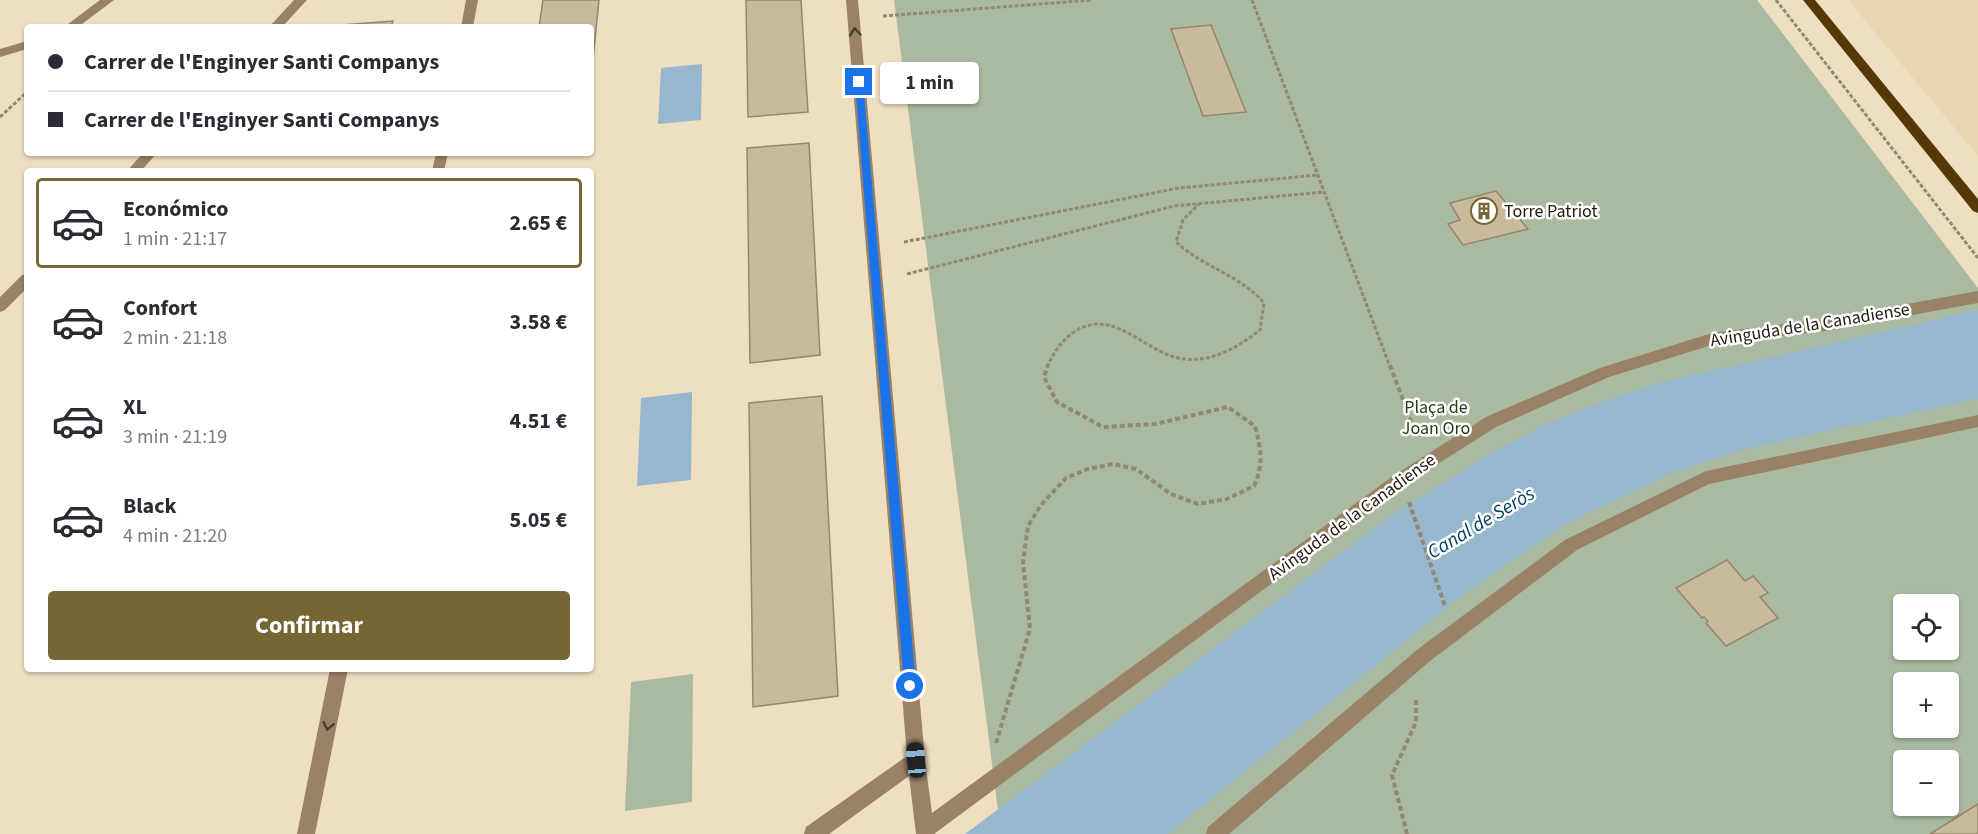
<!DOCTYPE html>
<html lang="es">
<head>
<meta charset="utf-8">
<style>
	:root { --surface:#fff; --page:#f2f2f3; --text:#2b2b33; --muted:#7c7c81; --line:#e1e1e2; --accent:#756633 }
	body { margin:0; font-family:"Source Sans 3",sans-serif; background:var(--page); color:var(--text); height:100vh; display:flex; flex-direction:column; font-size:22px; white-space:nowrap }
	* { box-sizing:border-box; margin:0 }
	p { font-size:20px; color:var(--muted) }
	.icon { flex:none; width:33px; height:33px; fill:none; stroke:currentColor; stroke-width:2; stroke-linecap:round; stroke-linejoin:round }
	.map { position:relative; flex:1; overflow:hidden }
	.side { position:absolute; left:24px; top:168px; width:570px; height:504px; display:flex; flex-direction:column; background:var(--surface); border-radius:6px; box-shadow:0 2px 4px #0004 }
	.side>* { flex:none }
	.hud { position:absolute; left:24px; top:24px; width:570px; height:132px; border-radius:6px; box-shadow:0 2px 4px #0004; display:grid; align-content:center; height:132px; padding:0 24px; background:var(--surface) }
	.buttons { position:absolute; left:1893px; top:594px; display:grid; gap:12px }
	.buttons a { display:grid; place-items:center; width:66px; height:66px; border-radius:6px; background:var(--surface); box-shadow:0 2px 4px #0004; font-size:30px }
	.end { position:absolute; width:27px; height:27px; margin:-14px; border:8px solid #1a73e8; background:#fff; box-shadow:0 0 0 3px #fff }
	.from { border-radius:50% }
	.bubble { position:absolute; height:42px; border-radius:6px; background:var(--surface); box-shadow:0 2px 4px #0004; font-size:20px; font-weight:700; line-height:42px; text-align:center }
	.car { position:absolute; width:18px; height:36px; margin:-18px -9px; border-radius:8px; box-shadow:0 0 4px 2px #0007; background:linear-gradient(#222 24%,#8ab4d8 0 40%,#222 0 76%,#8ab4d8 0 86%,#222 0) }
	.hud b { display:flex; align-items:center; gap:21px; height:57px; font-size:22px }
	.hud b+b { border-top:2px solid var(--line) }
	.hud i { width:15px; height:15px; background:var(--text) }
	ul { padding:10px 0 0; list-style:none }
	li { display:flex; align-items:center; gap:18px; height:90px; margin:0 12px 9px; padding:0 12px; border:3px solid transparent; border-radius:6px }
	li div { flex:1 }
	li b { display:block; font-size:22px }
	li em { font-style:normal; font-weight:700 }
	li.current { border-color:var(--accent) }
	li>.icon { width:54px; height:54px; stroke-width:1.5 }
	.cta { display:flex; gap:12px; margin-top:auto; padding:12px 24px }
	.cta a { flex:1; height:69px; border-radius:6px; background:var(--accent); color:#fff; font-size:24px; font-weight:700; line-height:69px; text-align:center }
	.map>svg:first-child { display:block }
	.built { fill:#e9d6b1 }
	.green { fill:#a9baa1; fill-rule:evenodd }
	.water { fill:#96b7ce }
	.building { fill:#c9ba9c; stroke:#95876b; stroke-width:1.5 }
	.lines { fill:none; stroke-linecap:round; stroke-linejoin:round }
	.path-far1 { stroke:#938872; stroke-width:3; stroke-dasharray:4 2; stroke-linecap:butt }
	.path { stroke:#938872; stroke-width:4; stroke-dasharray:5 3; stroke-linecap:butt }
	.minor { fill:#998266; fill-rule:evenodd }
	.major { fill:#563706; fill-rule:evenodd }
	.oneway { stroke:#4a3e2d }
	.route { fill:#1a73e8 }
	.labels { text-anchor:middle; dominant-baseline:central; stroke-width:5; stroke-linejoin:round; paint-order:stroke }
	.poi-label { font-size:18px; fill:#201a0f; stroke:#fff; text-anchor:start }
	.street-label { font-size:18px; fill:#201a0f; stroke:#fff }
	.park-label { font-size:18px; fill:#1f3c0e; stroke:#fff }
	.water-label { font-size:20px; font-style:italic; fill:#003e5d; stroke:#fff }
</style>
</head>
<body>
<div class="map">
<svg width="1978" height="834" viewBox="0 0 1978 834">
	<rect width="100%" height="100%" fill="#efdfc1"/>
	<!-- built -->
	<path class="built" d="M1848,0H1978V156Z"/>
	<!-- green -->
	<g class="green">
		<path d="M894,0H1757L1978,288V834H1001ZM1904,604H1948V650H1904ZM1904,682H1948V728H1904ZM1904,760H1948V806H1904Z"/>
		<path d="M693,674L692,802L625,811L631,682Z"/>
	</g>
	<!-- water -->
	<g class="water">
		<path d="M702,64L701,120L658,124L661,68Z"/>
		<path d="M1978,310V399L1752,447L1677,471L1569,522L1461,596L1168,834H965L1392,515L1493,452L1544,425L1601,402L1658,383Z"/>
		<path d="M692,392L691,480L637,486L641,398Z"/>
	</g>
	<!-- building -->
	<g class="building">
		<path d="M543,0H599L591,78V27H539Z"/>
		<path d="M746,0H801L808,112L748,117Z"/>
		<path d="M393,21L391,27H341L342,25Z"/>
		<path d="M1211,25L1246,112L1203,116L1171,29Z"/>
		<path d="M809,143L820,355L750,363L747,148Z"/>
		<path d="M1496,191L1528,229L1463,245L1448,224L1460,220L1450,203Z"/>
		<path d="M822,396L838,696L753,707L749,403Z"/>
		<path d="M1727,560L1745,581L1753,576L1768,593L1760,597L1778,618L1726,646L1706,623L1708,621L1704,617L1702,618L1676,588Z"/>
		<path d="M1978,804V834H1930Z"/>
	</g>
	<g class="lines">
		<!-- path-far1 -->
		<g class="path-far1">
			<path d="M1252,0L1390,367"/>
			<path d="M1776,0L1978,258"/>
			<path d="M883,16L1092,0"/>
			<path d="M0,117L27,92"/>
			<path d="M904,242L1179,188L1318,175"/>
			<path d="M907,274L1174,206L1324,192"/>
			<path d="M1047,367C1054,351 1064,337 1079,329C1117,309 1148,356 1185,359C1213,362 1238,347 1260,330L1264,303C1240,275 1203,267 1176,242L1183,220L1199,204"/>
		</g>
		<!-- path -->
		<g class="path">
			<path d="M1390,365L1418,440"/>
			<path d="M1409,502L1445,606"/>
			<path d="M996,743L1030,629L1023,562L1028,526L1041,505L1066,478L1088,469L1113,464L1136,469L1171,494L1198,504L1227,499L1254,486C1264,464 1261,449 1255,426L1228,407L1155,424L1103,427L1057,402L1044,377L1048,365"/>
			<path d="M1407,834L1392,775L1416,722V699"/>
		</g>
		<!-- minor -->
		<g class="minor">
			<path d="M100,0H114L78,27H64Z"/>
			<path d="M294,0H307L282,27H269Z"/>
			<path d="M466,0H478L473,27H461Z"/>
			<path d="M846,0H858L925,760L932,813L1393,476L1486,417L1600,368L1712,333L1825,319L1978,291V303L1825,331L1712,345L1609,377L1496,427L1403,486L934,834H916L909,776L829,834H804L806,827L907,756Z"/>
			<path d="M27,41V49L0,57V49Z"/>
			<path d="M143,153H157L141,171H127Z"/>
			<path d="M436,153H448L444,171H432Z"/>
			<path d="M27,274V288L5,310L0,312V297L22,275Z"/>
			<path d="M1978,415V427L1709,484L1577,550L1430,661L1229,834H1206L1208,827L1418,649L1565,540L1706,471Z"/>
			<path d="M330,669H348L315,834H297Z"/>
		</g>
		<!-- major -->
		<path class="major" d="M1803,0H1815L1978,199V213L1973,211Z"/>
	</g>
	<!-- one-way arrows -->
	<defs><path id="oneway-chevron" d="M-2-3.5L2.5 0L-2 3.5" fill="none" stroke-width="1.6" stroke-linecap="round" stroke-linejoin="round" transform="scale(1.5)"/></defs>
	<g class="oneway">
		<use href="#oneway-chevron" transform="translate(855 32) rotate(-95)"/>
		<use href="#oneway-chevron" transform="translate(328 726) rotate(101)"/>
	</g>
	<!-- route -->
	<path class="route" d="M859,79L863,82L916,686L910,691L904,686L855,82Z"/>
	<!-- icons -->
	<defs>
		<symbol id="building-ring" viewBox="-11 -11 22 22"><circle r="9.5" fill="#fff" stroke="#756633" stroke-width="1.5"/><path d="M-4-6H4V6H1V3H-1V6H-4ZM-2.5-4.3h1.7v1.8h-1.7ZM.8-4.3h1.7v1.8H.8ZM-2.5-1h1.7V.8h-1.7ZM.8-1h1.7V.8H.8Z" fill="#756633"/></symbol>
	</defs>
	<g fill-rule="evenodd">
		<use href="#building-ring" x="1469" y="196" width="30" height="30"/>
	</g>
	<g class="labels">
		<!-- poi labels -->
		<g class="poi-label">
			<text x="1504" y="211">Torre Patriot</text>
		</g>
		<!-- street labels -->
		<g class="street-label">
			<text transform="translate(1810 325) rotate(-9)">Avinguda de la Canadiense</text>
			<text transform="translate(1352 517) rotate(-36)">Avinguda de la Canadiense</text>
		</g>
		<!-- park labels -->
		<g class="park-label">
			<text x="1436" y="407">Plaça de<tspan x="1436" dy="21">Joan Oro</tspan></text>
		</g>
		<!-- water labels -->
		<g class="water-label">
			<text transform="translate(1481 523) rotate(-31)">Canal de Seròs</text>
		</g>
	</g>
</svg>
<div class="buttons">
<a><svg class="icon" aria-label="locate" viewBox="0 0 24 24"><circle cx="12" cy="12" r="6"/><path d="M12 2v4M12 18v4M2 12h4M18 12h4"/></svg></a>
<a>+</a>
<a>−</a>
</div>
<i class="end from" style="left:910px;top:686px"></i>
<i class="end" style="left:859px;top:82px"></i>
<div class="bubble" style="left:880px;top:62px;width:99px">1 min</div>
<i class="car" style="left:916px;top:760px;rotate:355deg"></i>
<div class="hud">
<b><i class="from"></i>Carrer de l'Enginyer Santi Companys</b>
<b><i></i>Carrer de l'Enginyer Santi Companys</b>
</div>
<section class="side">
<ul>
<li class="current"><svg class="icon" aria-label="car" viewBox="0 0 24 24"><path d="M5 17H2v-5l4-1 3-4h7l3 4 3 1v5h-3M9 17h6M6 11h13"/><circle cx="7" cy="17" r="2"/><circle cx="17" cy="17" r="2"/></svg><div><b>Económico</b><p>1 min · 21:17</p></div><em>2.65 €</em></li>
<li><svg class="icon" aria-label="car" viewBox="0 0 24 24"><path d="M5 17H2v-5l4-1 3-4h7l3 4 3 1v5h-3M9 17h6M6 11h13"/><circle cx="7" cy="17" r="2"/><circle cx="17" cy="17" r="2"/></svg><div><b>Confort</b><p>2 min · 21:18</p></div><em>3.58 €</em></li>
<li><svg class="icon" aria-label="car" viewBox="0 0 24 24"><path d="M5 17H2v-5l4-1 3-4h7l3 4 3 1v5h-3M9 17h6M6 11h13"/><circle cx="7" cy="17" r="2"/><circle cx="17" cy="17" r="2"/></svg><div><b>XL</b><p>3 min · 21:19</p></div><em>4.51 €</em></li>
<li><svg class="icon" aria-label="car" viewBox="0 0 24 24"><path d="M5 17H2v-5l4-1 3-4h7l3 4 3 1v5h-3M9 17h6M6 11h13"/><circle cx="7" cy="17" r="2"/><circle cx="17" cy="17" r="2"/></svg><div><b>Black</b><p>4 min · 21:20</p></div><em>5.05 €</em></li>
</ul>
<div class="cta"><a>Confirmar</a></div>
</section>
</div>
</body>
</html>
